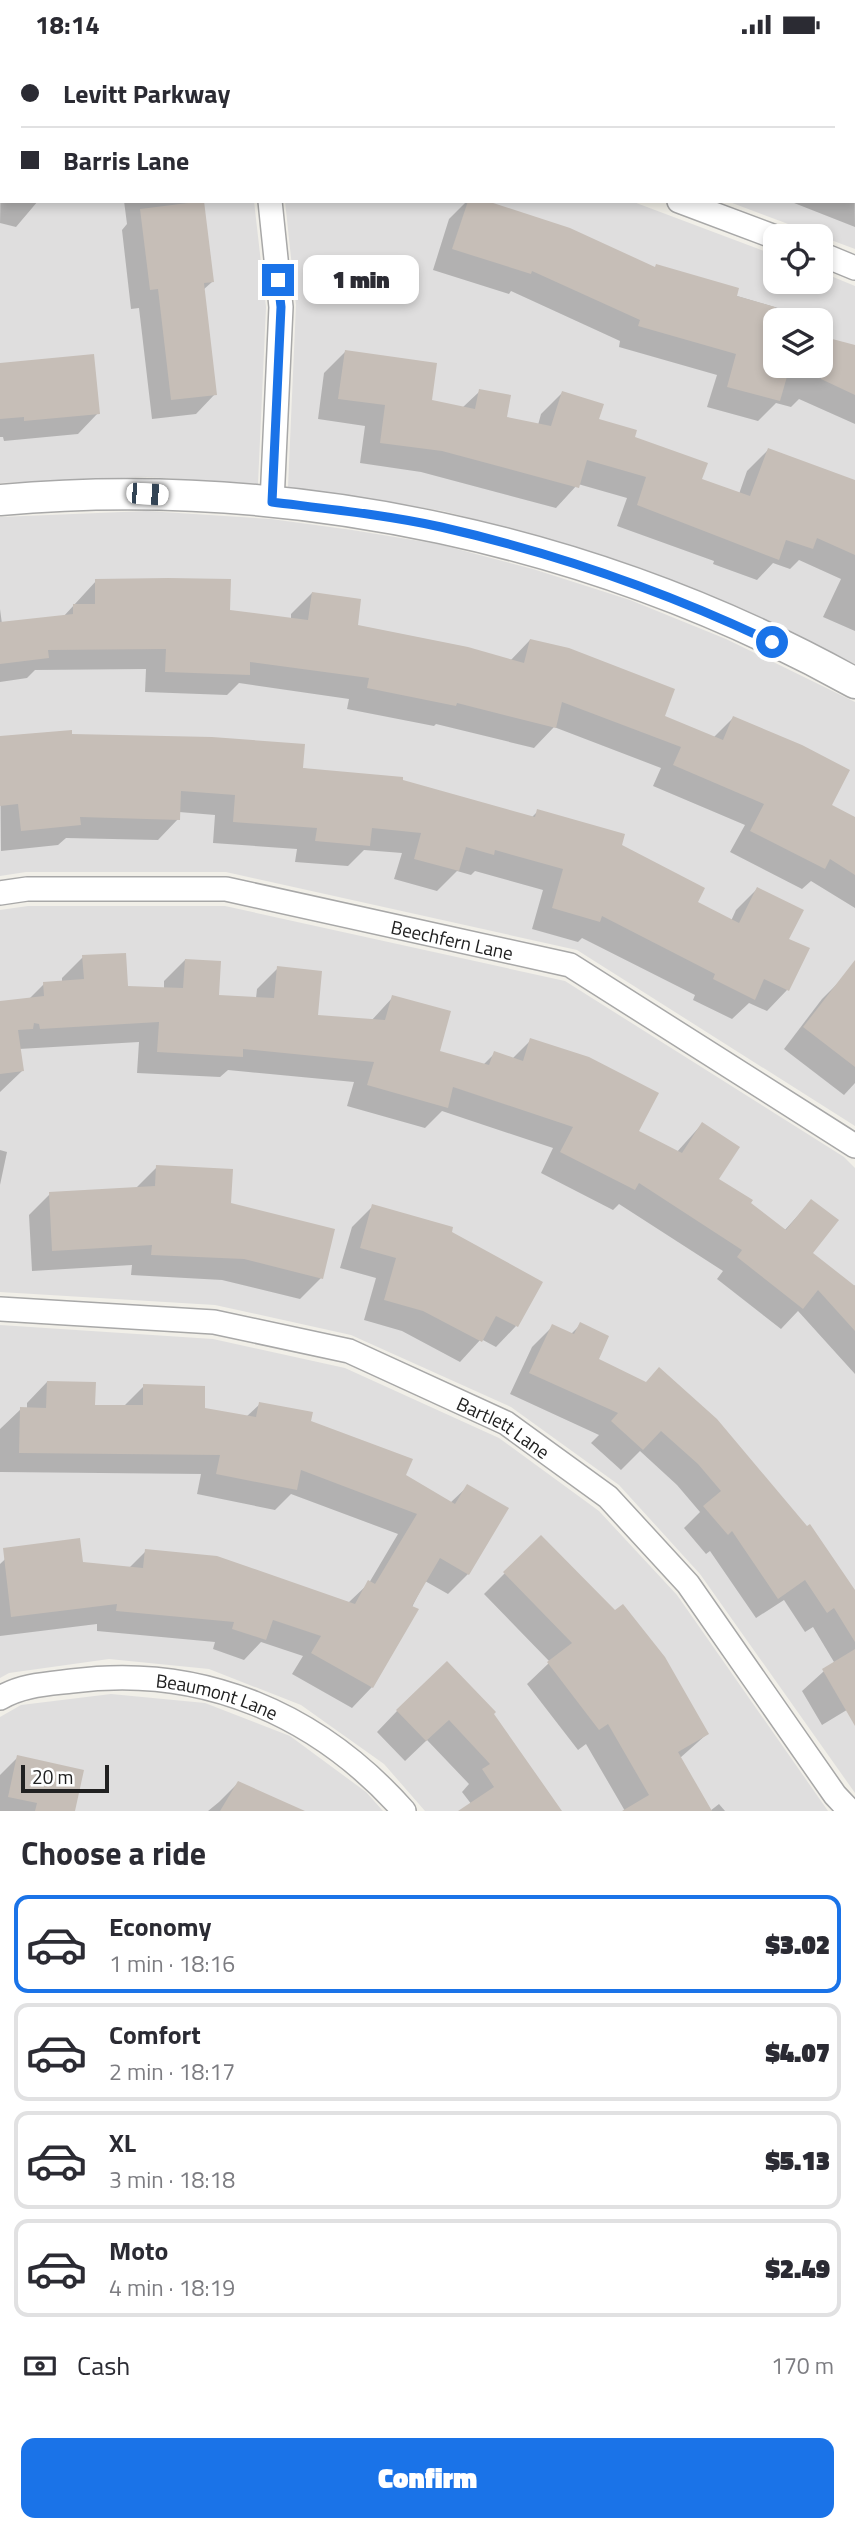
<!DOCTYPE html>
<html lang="en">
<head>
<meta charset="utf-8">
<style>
	:root { --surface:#fff; --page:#f7f7f7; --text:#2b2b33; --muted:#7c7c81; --line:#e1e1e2; --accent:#1a73e8 }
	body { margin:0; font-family:"Titillium Web",sans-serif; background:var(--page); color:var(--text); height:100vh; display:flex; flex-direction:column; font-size:26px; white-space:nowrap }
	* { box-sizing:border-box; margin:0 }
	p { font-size:23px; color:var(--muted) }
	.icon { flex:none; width:38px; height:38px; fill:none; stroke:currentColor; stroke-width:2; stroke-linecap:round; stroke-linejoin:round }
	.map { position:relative; height:1762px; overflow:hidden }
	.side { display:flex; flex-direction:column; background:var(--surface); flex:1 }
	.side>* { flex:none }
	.guide { position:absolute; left:0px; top:0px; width:856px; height:154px; box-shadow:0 4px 10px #0003; display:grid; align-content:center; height:154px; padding:0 21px; background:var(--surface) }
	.buttons { position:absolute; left:763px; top:175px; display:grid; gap:14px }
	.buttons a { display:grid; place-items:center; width:70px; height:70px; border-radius:14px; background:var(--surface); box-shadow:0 4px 10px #0003; font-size:35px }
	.scale { position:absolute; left:21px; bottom:18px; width:88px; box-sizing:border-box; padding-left:7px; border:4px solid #212121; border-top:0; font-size:19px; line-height:24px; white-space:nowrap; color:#212121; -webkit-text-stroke:5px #fff; paint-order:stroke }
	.end { position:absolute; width:32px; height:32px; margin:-16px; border:9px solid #1a73e8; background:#fff; box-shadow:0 0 0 4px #fff }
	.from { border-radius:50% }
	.bubble { position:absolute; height:49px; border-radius:14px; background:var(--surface); box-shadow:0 4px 10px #0003; font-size:23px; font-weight:800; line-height:49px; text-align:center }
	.car { position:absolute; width:21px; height:42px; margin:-21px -10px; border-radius:9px; box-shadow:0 0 5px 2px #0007; background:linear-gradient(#fff 24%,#345 0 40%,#fff 0 76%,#345 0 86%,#fff 0) }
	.guide b { display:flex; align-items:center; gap:24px; height:66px; font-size:26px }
	.guide b+b { border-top:2px solid var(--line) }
	.guide i { width:18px; height:18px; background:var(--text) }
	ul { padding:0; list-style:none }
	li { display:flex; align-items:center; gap:21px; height:98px; margin:0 14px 10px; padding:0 7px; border:4px solid var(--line); border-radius:14px }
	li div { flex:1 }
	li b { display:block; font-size:26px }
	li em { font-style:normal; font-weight:800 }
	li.current { border-color:var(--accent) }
	li>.icon { width:63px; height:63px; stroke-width:1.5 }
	h2 { padding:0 21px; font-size:32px; line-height:84px }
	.pay { display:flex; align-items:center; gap:18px; height:77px; padding:0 21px; font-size:26px }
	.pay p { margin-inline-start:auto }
	.button { display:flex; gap:14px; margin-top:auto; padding:14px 21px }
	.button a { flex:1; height:80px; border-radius:14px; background:var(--accent); color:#fff; font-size:28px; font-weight:800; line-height:80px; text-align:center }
	.status { display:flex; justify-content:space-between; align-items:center; height:49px; padding:0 35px; background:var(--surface); direction:ltr }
	.status svg { height:19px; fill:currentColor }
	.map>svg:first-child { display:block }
	.residential { fill:#dfdede; fill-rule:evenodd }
	.shadow { fill:#0003 }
	.building { fill:#c6beb7 }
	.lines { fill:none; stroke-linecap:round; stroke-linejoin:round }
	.minor-casing { stroke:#a8a8a8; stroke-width:26 }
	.tertiary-casing { stroke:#a8a8a8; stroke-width:33 }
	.minor { stroke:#fff; stroke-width:23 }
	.tertiary { stroke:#fff; stroke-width:30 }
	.route { stroke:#1a73e8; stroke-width:9 }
	.labels { text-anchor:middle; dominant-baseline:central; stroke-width:6; stroke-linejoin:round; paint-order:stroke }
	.street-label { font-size:19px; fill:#212121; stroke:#fff }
</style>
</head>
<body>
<div class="status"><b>18:14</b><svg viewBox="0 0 49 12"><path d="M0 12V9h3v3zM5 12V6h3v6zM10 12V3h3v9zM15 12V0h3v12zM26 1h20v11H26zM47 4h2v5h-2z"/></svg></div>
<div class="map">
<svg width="855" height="1762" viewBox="0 0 855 1762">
	<rect width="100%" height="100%" fill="#f1efe8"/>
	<!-- residential -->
	<g class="residential">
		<path d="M0,0H236L2,2V152H254L266,258L258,435L147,428L0,434Z"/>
		<path d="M266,0H611L610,2Z"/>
		<path d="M644,0H855V200L727,152H854V2Z"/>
		<path d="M285,152H631L775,206V233H821V223L855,237V615L736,558L638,518L540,487L443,462L288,438L296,256ZM775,271H821V317H775Z"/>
		<path d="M147,462L271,470L352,481L438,495L533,520L630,551L726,590L855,653V1077L577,901L226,823H26L0,827V468Z"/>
		<path d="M28,857H225L565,932L844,1108L855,1119V1744L700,1525L619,1436L511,1358L351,1286L215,1256L0,1243V861Z"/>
		<path d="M0,1276L213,1290L345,1319L499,1389L599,1462L677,1546L828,1762H425L384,1715L301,1656L209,1620L109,1610L9,1624L0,1629Z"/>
		<path d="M111,1645L205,1654L290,1687L366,1743L383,1762H0V1668L21,1656Z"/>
	</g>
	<!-- shadow -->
	<g class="shadow">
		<path d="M0,0H70V2H2L0,41Z"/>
		<rect x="101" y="0" width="80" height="2"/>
		<path d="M331,0H373L371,2Z"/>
		<path d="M459,0H555L459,2Z"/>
		<path d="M2,71V152H38L16,178L0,174Z"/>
		<path d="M854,106L855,178L789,152H854Z"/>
		<path d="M124,152H201L212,233L203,241L215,345L196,365L152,370L139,259L131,260L122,181L127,175Z"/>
		<path d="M467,152H481L673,228L808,268L807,271H775V317H821V289L855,298V375L799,350L791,358L776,354L758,372L707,358L717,326L619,298L620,292L511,242L509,245L433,221L449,170Z"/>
		<path d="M345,303L430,352L462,359L480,342L504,370L538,376L541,365L562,344L597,371L699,431L739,445L747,422L768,401L855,445V582L823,568L841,530L799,511L790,520L773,514L757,531L713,515L714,512L617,477L627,449L578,435L556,459L421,423L360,414L365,377L318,370L324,324Z"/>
		<path d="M0,321L98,364L78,385L4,392L3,388H0Z"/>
		<path d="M96,532L228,563L291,570V565L312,544L356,577L510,612L530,591L662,668L713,689L733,669L830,757L855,770V859L811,832L802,840L730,803L745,776L653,737L661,719L554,678L534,699L436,675L434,677L347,660L349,650L239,634L227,646L145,643L146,620L35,621L27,629L0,633V560L2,575L63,568Z"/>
		<path d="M71,687L401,733L531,769L538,762L620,797L695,854L731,872L736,861L757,840L787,891V941L767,962L749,954L732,970L693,951L695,946L582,889L578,893L532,880L543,841L475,822L471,826L457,822L437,842L394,830L402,804L364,801L348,817L295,813L297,800L213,794L215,766L179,763L178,770L158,791L66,789L58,796L1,802L0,689Z"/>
		<path d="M83,908L127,938L164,940V932L185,911L217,947L256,949L257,940L278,919L316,967L371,972L393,948L438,1003L483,1016L495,1004L512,1010L531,991L637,1083L676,1104L702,1075L717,1130L784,1182L811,1152L810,1204L853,1238L855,1236V1325L798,1262L781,1280L717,1230L723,1222L619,1155L613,1161L541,1124L553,1099L442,1062L425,1079L347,1057L354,1033L228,1021L220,1028L137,1024L139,993L19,1000L22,1022L0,1043V954L28,951L44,935L62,933V929Z"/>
		<path d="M843,929L855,938V1034L844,1046L784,1000L822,950Z"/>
		<path d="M0,1101L7,1103L0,1136Z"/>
		<path d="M157,1118L229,1155L321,1229L300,1250L222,1231L131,1226L132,1216L32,1222L29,1166L50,1145L136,1139Z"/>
		<path d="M373,1157L450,1184L516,1277L496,1298L481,1290L460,1313L402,1282L364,1271L376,1229L340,1219L352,1178Z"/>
		<path d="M580,1276L596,1311L855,1544V1656L822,1676L802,1642L834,1613L813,1578L805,1583L784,1551L756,1569L710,1502L706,1505L684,1479L700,1463L677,1436L640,1402L621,1421L591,1394L599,1386L510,1345L532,1298L553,1277L571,1285Z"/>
		<path d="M47,1333L93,1358H123L144,1337L203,1360L246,1368L260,1355L309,1373L450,1454L468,1437V1525L448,1545L425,1532L372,1638L352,1659L292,1625L303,1607L261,1593L244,1611L213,1600L215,1593L97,1582V1575L0,1587V1515L17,1499L81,1515L128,1520L146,1502L348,1554L369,1534L398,1485L291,1445L275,1461L197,1445L201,1425L0,1423V1380L21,1360H27V1354Z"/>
		<path d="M541,1488L707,1685L680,1709L710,1762L719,1755L725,1762H625L586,1695L578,1701L527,1635L550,1613L484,1545Z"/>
		<path d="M397,1662L492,1665L555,1762H466L472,1756L462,1743L469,1735L427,1691L405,1712L377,1683Z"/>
		<path d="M18,1708L73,1762H0V1726Z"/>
		<path d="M238,1734L265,1762H208L219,1753Z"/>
	</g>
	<!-- building -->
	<g class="building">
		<path d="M204,152L214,233L204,234L217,346L171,351L158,240L150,241L140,160Z"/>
		<path d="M468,152H487L570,179L655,218L656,215L739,239L737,247L775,258V317H790L780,352L727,338L736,305L638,277L640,271L532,222L531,225L452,200Z"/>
		<path d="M821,287L855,296V346L821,330Z"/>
		<path d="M345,301L437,314L432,351L475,360L479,340L511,346L507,368L551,377L562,342L604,355L599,370L637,381L635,388L708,414L702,430L750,447L768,399L855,431V506L817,489L813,500L786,491L779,511L637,456L646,428L587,411L579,439L442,402L380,394L385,356L338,350Z"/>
		<path d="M94,305L100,365L24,372V368L0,370V314Z"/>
		<path d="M168,529L231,530L230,561L308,571L312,543L361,550L358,576L468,598L524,614L530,590L569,599L675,640L665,667L723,691L733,667L802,696L850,721L832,756L855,768V826L830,810L825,820L750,782L764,755L673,716L681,698L562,653L556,679L457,654L456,657L367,639L369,629L250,613V626L165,623L166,600L48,601L49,609L0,615V573L73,565V555H95V530Z"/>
		<path d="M72,681V685L212,688L305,695L303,719L403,728V731L535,768L537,760L625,785L622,796L705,839L698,853L739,874L757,838L804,861L789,890L810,899L789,942L764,930L755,951L713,930L715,925L602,867L600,873L552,859L563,820L495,801L494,806L466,798L459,822L414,810L421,784L372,779L370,797L315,792L317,779L233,773L235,746L181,742L180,771L80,768L81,776L21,782L18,755L0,757V687Z"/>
		<path d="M126,904L128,937L183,939L185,910L221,912L219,946L274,949L277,917L322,922L318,966L385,971L392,946L451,962L440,1002L489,1016L494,1002L523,1012L530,989L589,1008L659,1044L639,1082L682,1104L702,1073L740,1098L719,1130L753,1151L751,1154L786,1181L811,1150L839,1171L813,1204L855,1237V1282L818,1241L803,1260L737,1208L742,1201L639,1134L635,1141L560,1103L573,1078L453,1038L448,1059L367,1036L374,1013L243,1000V1008L157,1003L159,973L40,980L39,975L34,974L33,980L18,981L24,1022L0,1025V952L44,947L43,933L84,930L82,906Z"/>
		<path d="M855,911V1018L803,978Z"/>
		<path d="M156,1116L233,1120L231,1154L335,1180L323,1230L244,1210L151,1206L152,1196L52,1202L49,1143L155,1137Z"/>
		<path d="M372,1155L453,1178L452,1183L543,1233L518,1278L496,1267L482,1293L423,1262L384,1251L396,1209L360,1199Z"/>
		<path d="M580,1273L609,1287L599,1310L646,1333L659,1318L717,1370L807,1477L810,1475L855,1541V1593L834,1559L827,1564L805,1531L778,1550L732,1482L728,1486L703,1457L721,1442L698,1415L661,1382L643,1401L611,1372L618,1364L529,1324L552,1275L574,1285Z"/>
		<path d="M47,1332L96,1333L95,1356H143V1335L205,1337V1359L256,1368L259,1353L313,1363L311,1372L413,1410L406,1426L455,1455L467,1435L509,1459L469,1526L440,1509L412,1557L419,1560L373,1639L311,1604L321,1587L273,1571L266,1591L232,1580L234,1573L116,1562L117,1555L11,1568L3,1499L80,1489L83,1513L143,1519L145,1500L217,1507L355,1555L368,1531L375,1535L417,1465L301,1421L297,1441L216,1425L220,1406L19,1404L20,1358L46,1359Z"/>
		<path d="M541,1486L615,1561L623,1555L665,1608L709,1685L678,1703L712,1762H622L649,1746L608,1675L599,1681L547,1613L572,1594L503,1523Z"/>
		<path d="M855,1600V1677L822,1620Z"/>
		<path d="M447,1612L496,1663L494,1665L562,1762H458L494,1738L482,1720L490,1715L449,1671L426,1692L396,1661Z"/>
		<path d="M17,1706L84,1721L75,1762H35L37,1754L8,1748Z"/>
		<path d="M238,1732L305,1762H220Z"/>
	</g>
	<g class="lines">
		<defs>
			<g id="minor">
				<path d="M251,0L252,2"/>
				<path d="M626,2L627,0"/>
				<path d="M270,152L281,258L272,453"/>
				<path d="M679,152L775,188"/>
				<path d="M821,205L855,219"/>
				<path id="s1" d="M0,844L27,840H226L570,916L855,1097"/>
				<path id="s2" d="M0,1260L214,1273L349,1302L506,1374L608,1448L688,1535L835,1746L850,1762"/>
				<path id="s3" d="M0,1649C22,1636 46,1635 72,1632C202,1615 318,1665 404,1762"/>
			</g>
			<path id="tertiary" d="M0,451C293,425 598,491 855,634"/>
		</defs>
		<!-- minor casing -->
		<use href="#minor" class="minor-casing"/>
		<!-- tertiary casing -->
		<use href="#tertiary" class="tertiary-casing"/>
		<!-- minor -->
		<use href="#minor" class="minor"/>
		<!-- tertiary -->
		<use href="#tertiary" class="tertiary"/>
	</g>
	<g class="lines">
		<!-- route -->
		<path class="route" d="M278,231L281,258L272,453C328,460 386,466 441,478C555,504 667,543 772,593"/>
	</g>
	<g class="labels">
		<!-- street labels -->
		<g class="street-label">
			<text stroke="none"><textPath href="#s1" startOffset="458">Beechfern Lane</textPath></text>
			<text stroke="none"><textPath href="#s2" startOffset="525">Bartlett Lane</textPath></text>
			<text stroke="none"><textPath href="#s3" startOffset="222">Beaumont Lane</textPath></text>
		</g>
	</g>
</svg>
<div class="buttons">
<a><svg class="icon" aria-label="locate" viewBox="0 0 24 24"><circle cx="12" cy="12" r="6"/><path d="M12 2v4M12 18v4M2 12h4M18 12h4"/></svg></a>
<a><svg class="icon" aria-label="layers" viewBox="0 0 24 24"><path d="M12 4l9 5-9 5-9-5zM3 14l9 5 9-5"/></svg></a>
</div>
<div class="scale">20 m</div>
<i class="end from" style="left:772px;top:593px"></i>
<i class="end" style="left:278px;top:231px"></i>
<div class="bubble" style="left:303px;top:206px;width:116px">1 min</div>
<i class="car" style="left:147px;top:445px;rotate:94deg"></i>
<div class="guide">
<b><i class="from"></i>Levitt Parkway</b>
<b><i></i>Barris Lane</b>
</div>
</div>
<section class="side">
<h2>Choose a ride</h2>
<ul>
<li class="current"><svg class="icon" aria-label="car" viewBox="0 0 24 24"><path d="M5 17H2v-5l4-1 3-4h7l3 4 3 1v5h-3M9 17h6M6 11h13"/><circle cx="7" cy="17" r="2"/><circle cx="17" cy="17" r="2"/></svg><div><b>Economy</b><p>1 min · 18:16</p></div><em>$3.02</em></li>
<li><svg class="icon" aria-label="car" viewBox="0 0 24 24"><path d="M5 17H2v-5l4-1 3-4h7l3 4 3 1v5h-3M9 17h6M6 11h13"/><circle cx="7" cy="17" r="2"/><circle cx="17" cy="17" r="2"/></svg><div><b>Comfort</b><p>2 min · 18:17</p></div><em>$4.07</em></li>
<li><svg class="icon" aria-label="car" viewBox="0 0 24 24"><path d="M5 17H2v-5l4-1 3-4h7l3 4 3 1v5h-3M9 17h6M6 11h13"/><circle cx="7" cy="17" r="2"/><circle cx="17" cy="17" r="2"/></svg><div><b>XL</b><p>3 min · 18:18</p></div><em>$5.13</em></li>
<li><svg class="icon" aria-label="car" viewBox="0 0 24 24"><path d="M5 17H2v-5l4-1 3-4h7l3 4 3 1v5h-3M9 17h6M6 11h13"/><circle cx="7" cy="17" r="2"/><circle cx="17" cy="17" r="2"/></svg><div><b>Moto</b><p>4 min · 18:19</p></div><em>$2.49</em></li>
</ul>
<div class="pay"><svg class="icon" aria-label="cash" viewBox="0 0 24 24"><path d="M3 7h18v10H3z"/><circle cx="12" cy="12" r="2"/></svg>Cash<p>170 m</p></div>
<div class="button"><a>Confirm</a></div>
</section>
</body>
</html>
